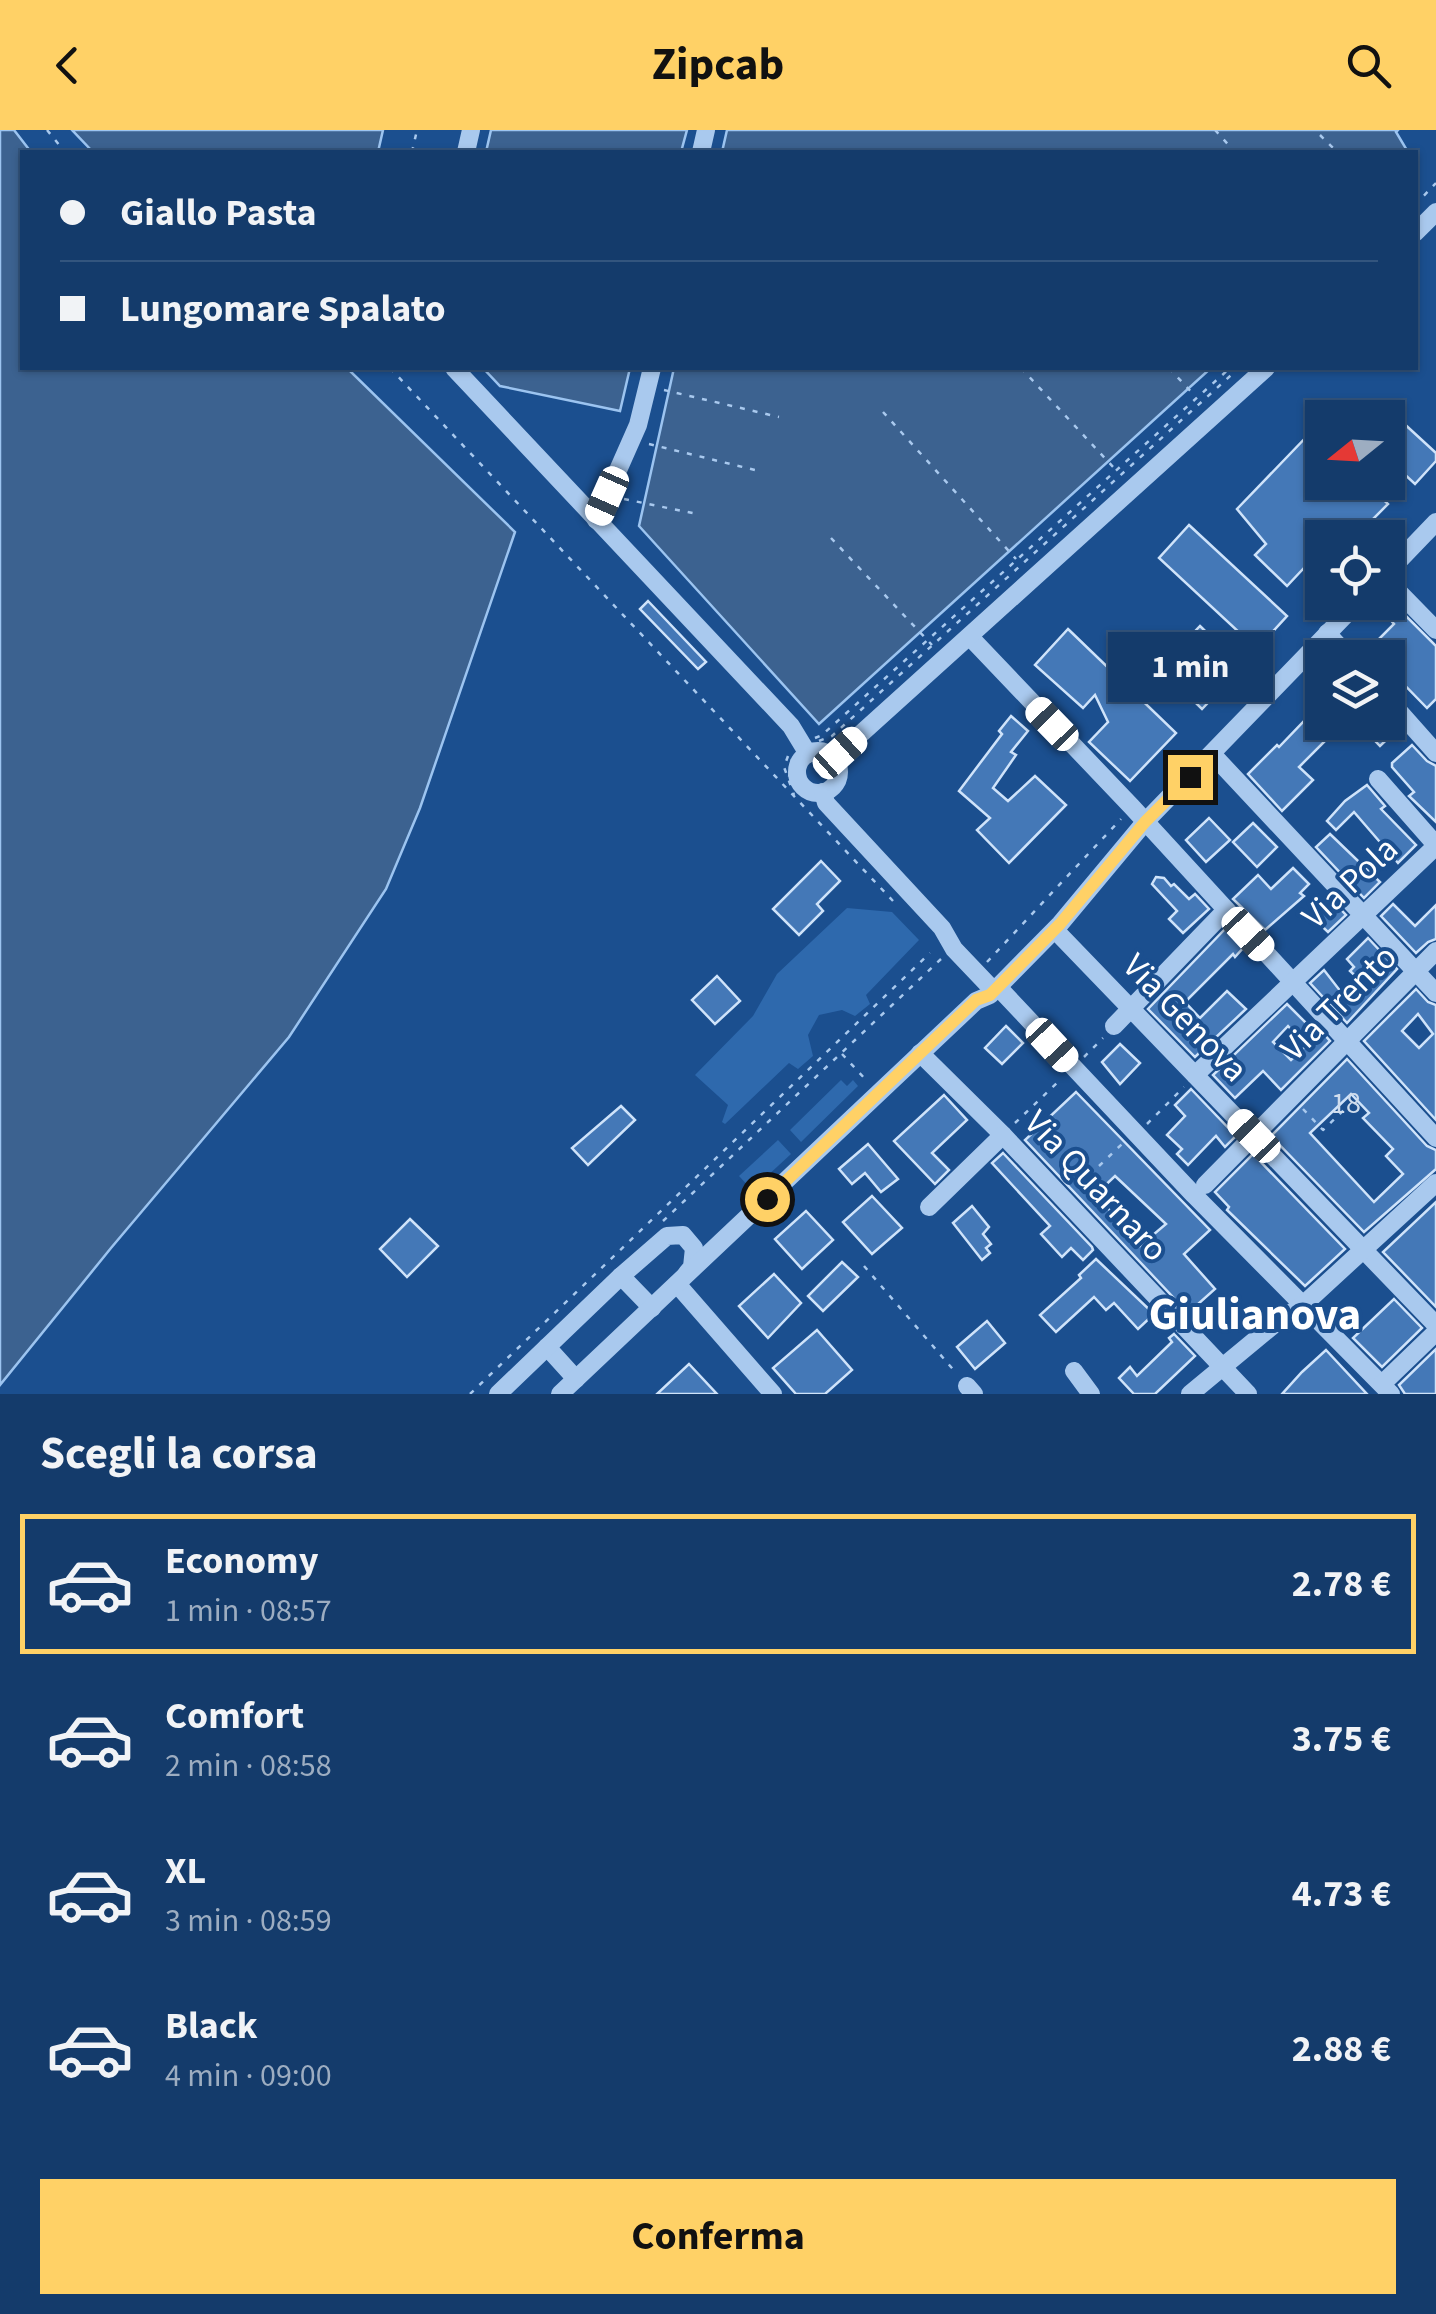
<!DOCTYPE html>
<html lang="it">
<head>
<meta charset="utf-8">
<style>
	:root { --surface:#143b6b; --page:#214673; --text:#f1f3f6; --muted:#9dadc1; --line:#33557e; --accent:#ffd166 }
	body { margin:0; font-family:"Source Sans 3",sans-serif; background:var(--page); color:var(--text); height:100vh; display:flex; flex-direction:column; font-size:38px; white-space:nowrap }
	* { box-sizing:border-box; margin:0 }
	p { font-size:32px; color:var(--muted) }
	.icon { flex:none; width:55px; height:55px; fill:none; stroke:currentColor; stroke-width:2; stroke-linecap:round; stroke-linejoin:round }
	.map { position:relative; height:1264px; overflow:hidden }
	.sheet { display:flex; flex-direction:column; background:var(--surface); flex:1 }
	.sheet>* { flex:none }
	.top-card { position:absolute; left:20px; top:20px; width:1398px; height:220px; border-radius:0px; box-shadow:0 2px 8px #0004,0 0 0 2px var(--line); display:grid; align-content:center; height:220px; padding:0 40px; background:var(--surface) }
	.needle { width:65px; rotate:252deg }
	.tools { position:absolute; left:1305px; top:270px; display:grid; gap:20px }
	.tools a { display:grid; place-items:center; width:100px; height:100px; border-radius:0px; background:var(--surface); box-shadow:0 2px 8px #0004,0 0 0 2px var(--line); font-size:50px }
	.end { position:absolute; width:45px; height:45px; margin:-22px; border:12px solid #ffd166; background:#111; box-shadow:0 0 0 5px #111 }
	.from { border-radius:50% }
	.bubble { position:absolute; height:70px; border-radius:0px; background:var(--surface); box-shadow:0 2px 8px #0004,0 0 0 2px var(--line); font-size:32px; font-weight:700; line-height:70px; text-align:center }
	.car { position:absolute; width:30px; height:60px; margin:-30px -15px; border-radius:12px; box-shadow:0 0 8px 2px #0007; background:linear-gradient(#fff 24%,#345 0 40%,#fff 0 76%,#345 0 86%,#fff 0) }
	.top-card b { display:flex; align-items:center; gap:35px; height:95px; font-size:38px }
	.top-card b+b { border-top:2px solid var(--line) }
	.top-card i { width:25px; height:25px; background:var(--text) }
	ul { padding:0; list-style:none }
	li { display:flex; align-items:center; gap:30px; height:140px; margin:0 20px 15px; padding:0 20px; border:5px solid transparent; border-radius:0px }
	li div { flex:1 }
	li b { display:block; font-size:38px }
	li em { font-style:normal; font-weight:700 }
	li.selected { border-color:var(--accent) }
	li>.icon { width:90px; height:90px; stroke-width:1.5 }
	h2 { padding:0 40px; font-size:45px; line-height:120px }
	.button { display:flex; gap:20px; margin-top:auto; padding:20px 40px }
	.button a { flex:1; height:115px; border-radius:0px; background:var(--accent); color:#111; font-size:40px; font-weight:700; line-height:115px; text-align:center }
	header { display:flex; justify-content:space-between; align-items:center; height:130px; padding:0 40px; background:var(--accent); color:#111; font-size:45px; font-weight:700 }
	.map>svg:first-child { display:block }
	.green { fill:#2e69ad }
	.water { fill:#3c6290; stroke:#9cc4f0; stroke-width:2.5 }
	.building { fill:#4478b7; stroke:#cfe3fa; stroke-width:2.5; fill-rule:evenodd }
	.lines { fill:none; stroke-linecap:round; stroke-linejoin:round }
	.path { stroke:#a9c9ee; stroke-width:2.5; stroke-dasharray:5 8; stroke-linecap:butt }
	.minor { stroke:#a9c9ee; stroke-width:18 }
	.route { stroke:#ffd166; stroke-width:12 }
	.labels { text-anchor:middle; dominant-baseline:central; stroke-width:8; stroke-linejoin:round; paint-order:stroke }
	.number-label { font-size:30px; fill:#d0dded }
	.street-label { font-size:35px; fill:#fff; stroke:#1b4f8f }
	.district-label { font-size:45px; font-weight:bold; fill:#fff; stroke:#1b4f8f }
</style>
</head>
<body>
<header><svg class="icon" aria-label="back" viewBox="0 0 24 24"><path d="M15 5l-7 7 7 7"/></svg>Zipcab<svg class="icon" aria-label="search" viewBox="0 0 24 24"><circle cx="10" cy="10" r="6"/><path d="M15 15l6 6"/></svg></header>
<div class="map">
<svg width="1436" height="1264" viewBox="0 0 1436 1264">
	<rect width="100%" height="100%" fill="#1b4f8f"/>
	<!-- green -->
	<g class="green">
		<path d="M847,778L892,782L919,810L866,865L870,874L855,886L842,880L819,885L808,905L813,926L798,939L789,933L725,994L722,992L728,975L695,945L753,886L777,844Z"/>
		<path d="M841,950L847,956L853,950L858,956L801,1012L790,1000Z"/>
		<path d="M778,1010L791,1024L752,1060L739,1046Z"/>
	</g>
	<!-- water -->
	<g class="water">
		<path d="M0,0H14L31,22H22V238H347L515,402L420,678L386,759L289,907L111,1118L0,1255Z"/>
		<path d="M72,0H383L378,22H93Z"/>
		<path d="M491,0H687L681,22H486Z"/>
		<path d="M727,0H1398L1396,2L1408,22H722Z"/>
		<path d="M483,238H630L620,281L500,256Z"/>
		<path d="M674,238H1211L819,594L639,396Z"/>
	</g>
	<!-- building -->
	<g class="building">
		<path d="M1399,289L1436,323V331L1415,354L1388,329V302Z"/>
		<path d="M1312,301L1322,312V352H1365L1388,374L1373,389L1377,393L1363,408H1322V458L1303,439L1287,456L1255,425L1266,414L1237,379Z"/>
		<path d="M1189,395L1287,486L1257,519L1159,428Z"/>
		<path d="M648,471L706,532L698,539L640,479Z"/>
		<path d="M1375,472H1392L1436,516V569L1427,578L1388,538V528H1372L1383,516L1377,511L1394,494Z"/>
		<path d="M1200,496L1242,537L1202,579L1160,538Z"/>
		<path d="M1068,499L1176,603L1130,651L1089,612L1108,592L1095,565L1083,578L1035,535Z"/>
		<path d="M1011,586L1028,601L1011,622L1016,625L993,658L1008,671L1035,646L1066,675L1009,733L977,700L990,688L959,661L1002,604L999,601Z"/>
		<path d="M1388,587L1398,599L1380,616L1357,592H1388Z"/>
		<path d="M1312,588L1330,606L1299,637L1313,650L1282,681L1248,644L1277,615L1279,617L1306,589Z"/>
		<path d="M1412,615L1427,631L1436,636V692L1409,666L1414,662L1392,637V633Z"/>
		<path d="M1367,655L1385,676L1381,679L1416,715L1398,733L1354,682L1336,700L1327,691L1345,671Z"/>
		<path d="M1209,688L1230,710L1206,732L1186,710Z"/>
		<path d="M1253,693L1277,717L1257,737L1233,712Z"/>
		<path d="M1330,704L1380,752L1364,768L1316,717Z"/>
		<path d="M821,731L840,751L817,774L823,781L799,805L773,779Z"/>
		<path d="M1293,738L1309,754L1300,763L1304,766L1265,800L1233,769L1258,745L1271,759Z"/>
		<path d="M1156,747L1164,748L1171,756L1174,754L1189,769L1195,764L1209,779L1183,803L1169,789L1177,781L1152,754Z"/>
		<path d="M1328,766L1346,785L1328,802L1310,785Z"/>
		<path d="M1393,774L1415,796L1436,775V809L1428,812L1416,823L1381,786Z"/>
		<path d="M1226,798L1244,817L1235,827L1233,824L1185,872L1200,888L1227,861L1246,879L1195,927L1148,879Z"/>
		<path d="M1368,808L1397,839L1347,893L1310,853L1324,840L1348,871L1365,855L1350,841L1354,837L1347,829Z"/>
		<path d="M717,846L740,871L715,894L692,870Z"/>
		<path d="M1416,859L1428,872L1436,875V990L1364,911ZM1418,884L1433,904L1419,918L1402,901Z"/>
		<path d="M1287,874L1311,898L1315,894L1330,911L1281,960L1263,941L1235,968L1213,945ZM1288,896L1306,916L1291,930L1273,912Z"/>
		<path d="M1006,896L1023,913L1002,934L985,918Z"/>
		<path d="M1120,914L1140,933L1120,954L1102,932Z"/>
		<path d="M1347,929L1427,1016L1436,1020V1039L1364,1102L1271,1006ZM1351,964L1369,983L1363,988L1393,1019L1386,1026L1403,1044L1374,1072L1310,1003Z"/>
		<path d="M1191,959L1236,1006L1225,1017L1216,1006L1188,1035L1177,1024L1182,1019L1167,1005L1185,986L1175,975Z"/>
		<path d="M1076,962L1210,1100L1184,1124L1215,1159L1188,1183L1025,1010ZM1115,1046L1166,1094L1140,1116L1096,1064Z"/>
		<path d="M944,965L967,990L932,1023L949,1040L935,1054L894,1011Z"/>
		<path d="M621,976L635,990L588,1035L572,1018Z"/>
		<path d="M868,1014L898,1049L881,1062L865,1043L852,1054L839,1039Z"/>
		<path d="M1003,1023L1092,1117L1093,1120L1083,1130L1071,1118L1062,1127L1041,1104L1050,1096L992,1033Z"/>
		<path d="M1253,1024L1345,1119L1305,1156L1227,1080L1229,1077L1215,1062Z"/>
		<path d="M872,1066L902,1098L872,1124L843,1092Z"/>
		<path d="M1436,1072V1177L1383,1122Z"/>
		<path d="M972,1076L989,1097L983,1104L991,1114L986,1118L990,1123L982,1130L953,1093Z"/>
		<path d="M806,1081L833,1110L802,1139L775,1109Z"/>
		<path d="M410,1089L438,1116L407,1147L380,1119Z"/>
		<path d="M1096,1129L1154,1184L1138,1199L1114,1173L1106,1180L1094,1167L1056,1202L1040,1185L1081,1148L1079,1145Z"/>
		<path d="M842,1132L858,1147L823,1181L808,1166Z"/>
		<path d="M774,1144L801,1173L768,1208L739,1176Z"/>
		<path d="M1394,1169L1422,1198L1382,1237L1353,1208Z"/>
		<path d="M987,1191L1005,1213L975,1239L957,1217Z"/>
		<path d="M817,1200L852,1240L825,1264H796L773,1238Z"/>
		<path d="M1174,1204L1195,1226L1155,1264H1134L1119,1248L1130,1237L1137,1246L1172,1212L1169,1208Z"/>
		<path d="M1436,1219V1264H1405L1399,1255Z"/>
		<path d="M1326,1220L1367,1264H1282L1302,1242Z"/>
		<path d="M689,1234L717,1264H657Z"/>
	</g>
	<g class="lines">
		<!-- path -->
		<g class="path">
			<path d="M47,0L65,22"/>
			<path d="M1215,0L1235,22"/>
			<path d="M1320,5L1337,22"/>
			<path d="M412,22L417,0"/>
			<path d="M1415,75L1436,53"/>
			<path d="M390,238L893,771"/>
			<path d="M1021,238L1115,339"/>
			<path d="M1169,238L1195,266"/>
			<path d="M664,260L779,287"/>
			<path d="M883,282L1016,429"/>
			<path d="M649,314L759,341"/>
			<path d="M624,369L697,384"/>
			<path d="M831,408L932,515"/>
			<path d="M815,608L822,605L1230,238"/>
			<path d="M819,611L832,606L1239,238"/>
			<path d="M788,626L784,637L794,665"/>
			<path d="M792,629L789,647L793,655L806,660"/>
			<path d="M987,832L1121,689"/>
			<path d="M842,924L867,951"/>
			<path d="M1084,927L1103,908"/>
			<path d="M1303,979L1323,1000L1346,978"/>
			<path d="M1015,993L1060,950"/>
			<path d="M1147,994L1184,957"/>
			<path d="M1099,1036L1123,1013"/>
			<path d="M663,1091L941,829"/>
			<path d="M864,1136L957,1244"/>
			<path d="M470,1264L930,823"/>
		</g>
		<!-- minor -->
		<g class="minor">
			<path d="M466,22L471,0"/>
			<path d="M701,22L706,0"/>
			<path d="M1415,103L1436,82"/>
			<path d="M454,238L791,596L808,624"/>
			<path d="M596,390L638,295L652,238"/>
			<path d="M1388,442L1436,392"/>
			<path d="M1388,451L1436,500"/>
			<path d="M1327,503L1350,528"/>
			<path d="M970,507L1132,677L1436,1008"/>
			<path d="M1388,569L1436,623"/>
			<circle cx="818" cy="642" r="21"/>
			<path d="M1213,625L1436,863"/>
			<path d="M833,629L1266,238"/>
			<path d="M1378,649L1436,715"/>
			<path d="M823,662L826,673L942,798L954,819L994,861"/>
			<path d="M1055,800L1436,1195"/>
			<path d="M998,857L1194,1065L1391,1264"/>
			<path d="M1114,896L1226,780"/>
			<path d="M920,923L1003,1005L1248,1264"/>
			<path d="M1195,945L1436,716"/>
			<path d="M1205,1055L1436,821"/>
			<path d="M929,1077L1003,1005"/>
			<path d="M621,1146L652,1178"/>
			<path d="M677,1154L773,1264"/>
			<path d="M547,1217L576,1249"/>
			<path d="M1074,1241L1091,1264"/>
			<path d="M1382,1254L1436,1202"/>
			<path d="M967,1256L974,1264"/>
			<path d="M498,1264L621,1146L667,1106L683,1105L694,1118L692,1137L687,1143"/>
			<path d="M560,1264L976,871L990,865L1060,794L1145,692L1358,472"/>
			<path d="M1190,1264L1277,1192L1303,1175L1436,1053"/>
		</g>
	</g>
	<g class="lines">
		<!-- route -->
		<path class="route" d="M767,1069L976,870L990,865L1060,794L1145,692L1190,647"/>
	</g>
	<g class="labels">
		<!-- number labels -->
		<g class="number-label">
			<text x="1346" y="973">18</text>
		</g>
		<!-- street labels -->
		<g class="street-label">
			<text transform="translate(1350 753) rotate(-43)">Via Pola</text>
			<text transform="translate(1339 873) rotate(-45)">Via Trento</text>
			<text transform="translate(1185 888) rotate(46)">Via Genova</text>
			<text transform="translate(1096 1056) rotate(47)">Via Quarnaro</text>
		</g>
		<!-- district labels -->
		<g class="district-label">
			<text x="1255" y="1185">Giulianova</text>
		</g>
	</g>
</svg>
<div class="tools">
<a><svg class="needle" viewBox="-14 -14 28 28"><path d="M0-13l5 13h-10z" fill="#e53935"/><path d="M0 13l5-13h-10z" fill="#9dadc1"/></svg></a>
<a><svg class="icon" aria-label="locate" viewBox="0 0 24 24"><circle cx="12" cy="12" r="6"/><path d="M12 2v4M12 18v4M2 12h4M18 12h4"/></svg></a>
<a><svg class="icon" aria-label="layers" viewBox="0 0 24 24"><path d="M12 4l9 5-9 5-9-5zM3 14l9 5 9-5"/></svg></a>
</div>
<i class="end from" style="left:767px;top:1069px"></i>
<i class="end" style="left:1190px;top:647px"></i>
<div class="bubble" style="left:1108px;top:502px;width:165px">1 min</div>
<i class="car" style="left:607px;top:366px;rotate:204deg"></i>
<i class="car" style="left:1052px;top:594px;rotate:316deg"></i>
<i class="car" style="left:840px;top:623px;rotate:48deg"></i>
<i class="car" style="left:1248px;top:804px;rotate:137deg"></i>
<i class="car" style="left:1052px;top:915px;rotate:137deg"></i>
<i class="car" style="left:1254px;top:1006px;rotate:316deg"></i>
<div class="top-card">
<b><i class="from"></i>Giallo Pasta</b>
<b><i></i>Lungomare Spalato</b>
</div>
</div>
<section class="sheet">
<h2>Scegli la corsa</h2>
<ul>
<li class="selected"><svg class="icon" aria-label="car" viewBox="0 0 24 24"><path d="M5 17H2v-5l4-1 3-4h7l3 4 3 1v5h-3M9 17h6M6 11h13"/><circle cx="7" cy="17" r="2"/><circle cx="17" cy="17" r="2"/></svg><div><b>Economy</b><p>1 min · 08:57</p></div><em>2.78 €</em></li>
<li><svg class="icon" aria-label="car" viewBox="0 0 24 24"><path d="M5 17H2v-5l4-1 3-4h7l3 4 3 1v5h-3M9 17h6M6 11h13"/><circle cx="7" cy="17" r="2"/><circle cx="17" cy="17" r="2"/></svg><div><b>Comfort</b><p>2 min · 08:58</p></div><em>3.75 €</em></li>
<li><svg class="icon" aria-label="car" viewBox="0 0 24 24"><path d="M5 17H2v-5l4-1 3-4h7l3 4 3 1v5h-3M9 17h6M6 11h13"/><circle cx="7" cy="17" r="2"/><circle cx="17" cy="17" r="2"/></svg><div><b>XL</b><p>3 min · 08:59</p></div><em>4.73 €</em></li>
<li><svg class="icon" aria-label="car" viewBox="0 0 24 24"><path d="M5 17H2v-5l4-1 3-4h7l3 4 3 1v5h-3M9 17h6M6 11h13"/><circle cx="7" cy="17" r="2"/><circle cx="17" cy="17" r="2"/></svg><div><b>Black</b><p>4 min · 09:00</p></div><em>2.88 €</em></li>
</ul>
<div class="button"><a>Conferma</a></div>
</section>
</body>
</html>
